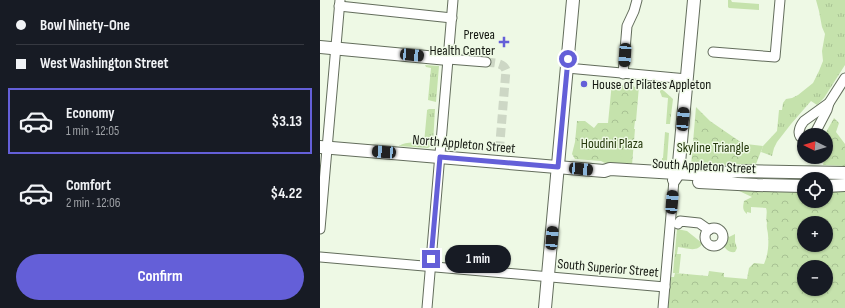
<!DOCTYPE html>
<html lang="en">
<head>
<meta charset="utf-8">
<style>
	:root { --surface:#171b24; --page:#242831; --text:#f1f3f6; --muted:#9ea1a6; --line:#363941; --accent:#645fd8 }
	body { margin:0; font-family:"Sofia Sans Condensed",sans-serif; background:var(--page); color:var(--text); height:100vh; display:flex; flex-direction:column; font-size:15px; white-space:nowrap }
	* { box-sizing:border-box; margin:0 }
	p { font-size:13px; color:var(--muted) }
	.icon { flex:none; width:22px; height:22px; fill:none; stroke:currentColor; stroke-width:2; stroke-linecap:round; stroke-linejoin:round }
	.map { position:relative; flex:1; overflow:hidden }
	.sheet { display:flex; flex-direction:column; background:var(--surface); width:320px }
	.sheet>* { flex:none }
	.top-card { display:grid; align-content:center; height:88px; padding:0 16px; background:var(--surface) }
	.needle { width:26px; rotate:275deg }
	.tools { position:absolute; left:477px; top:128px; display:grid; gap:8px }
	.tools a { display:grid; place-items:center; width:36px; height:36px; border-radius:50%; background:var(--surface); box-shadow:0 1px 3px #0004; font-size:20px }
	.end { position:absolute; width:18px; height:18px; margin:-9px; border:5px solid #645fd8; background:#fff; box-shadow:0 0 0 2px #fff }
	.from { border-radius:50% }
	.bubble { position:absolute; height:28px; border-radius:14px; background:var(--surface); box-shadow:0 1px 3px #0004; font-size:13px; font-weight:700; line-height:28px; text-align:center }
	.car { position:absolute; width:12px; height:24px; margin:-12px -6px; border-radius:5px; box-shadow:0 0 3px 1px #0007; background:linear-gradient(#222 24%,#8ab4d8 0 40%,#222 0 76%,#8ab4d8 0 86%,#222 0) }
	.top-card b { display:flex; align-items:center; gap:14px; height:38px; font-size:15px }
	.top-card b+b { border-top:1px solid var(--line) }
	.top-card i { width:10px; height:10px; background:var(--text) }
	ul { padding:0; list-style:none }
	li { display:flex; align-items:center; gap:12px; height:66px; margin:0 8px 6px; padding:0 8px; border:2px solid transparent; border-radius:0px }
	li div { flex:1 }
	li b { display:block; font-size:15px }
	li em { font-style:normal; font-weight:700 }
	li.active { border-color:var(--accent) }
	li>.icon { width:36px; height:36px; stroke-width:1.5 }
	.action { display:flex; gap:8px; margin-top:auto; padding:8px 16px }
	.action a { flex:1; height:46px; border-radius:24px; background:var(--accent); color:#fff; font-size:16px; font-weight:700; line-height:46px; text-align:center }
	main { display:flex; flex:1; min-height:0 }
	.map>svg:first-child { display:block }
	.grass { fill:url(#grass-tufts) }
	.forest { fill:url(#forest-crowns); fill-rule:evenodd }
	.garden { fill:#c5e2ac }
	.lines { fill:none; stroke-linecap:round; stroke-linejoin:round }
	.minor-tunnel { stroke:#cdd7c5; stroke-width:9; stroke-dasharray:9 4.5; stroke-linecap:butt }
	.minor-casing { stroke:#636d5c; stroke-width:11 }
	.major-casing { stroke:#636d5c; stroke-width:14 }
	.minor { stroke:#fff; stroke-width:9 }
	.major { stroke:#fff; stroke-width:12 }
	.route { stroke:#645fd8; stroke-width:5 }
	.poi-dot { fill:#645fd8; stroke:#eef9e5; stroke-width:1.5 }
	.labels { text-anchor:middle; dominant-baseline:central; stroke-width:3; stroke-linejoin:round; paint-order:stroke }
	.poi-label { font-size:14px; fill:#141811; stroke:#eef9e5; text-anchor:end }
	.park-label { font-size:14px; fill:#233709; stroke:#eef9e5 }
	.street-label { font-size:14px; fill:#141811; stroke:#eef9e5 }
</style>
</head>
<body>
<main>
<section class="sheet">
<div class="top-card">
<b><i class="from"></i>Bowl Ninety-One</b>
<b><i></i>West Washington Street</b>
</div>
<ul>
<li class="active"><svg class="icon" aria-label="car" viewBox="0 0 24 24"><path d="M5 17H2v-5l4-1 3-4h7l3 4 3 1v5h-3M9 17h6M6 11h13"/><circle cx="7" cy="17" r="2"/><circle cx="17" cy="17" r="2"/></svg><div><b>Economy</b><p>1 min · 12:05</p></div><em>$3.13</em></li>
<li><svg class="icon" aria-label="car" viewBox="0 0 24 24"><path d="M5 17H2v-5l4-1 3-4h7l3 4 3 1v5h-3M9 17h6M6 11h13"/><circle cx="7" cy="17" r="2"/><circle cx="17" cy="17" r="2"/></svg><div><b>Comfort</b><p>2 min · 12:06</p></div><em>$4.22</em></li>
</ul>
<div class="action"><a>Confirm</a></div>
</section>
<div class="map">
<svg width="525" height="308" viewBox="0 0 525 308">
	<defs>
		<pattern id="grass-tufts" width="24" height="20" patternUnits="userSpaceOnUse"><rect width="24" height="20" fill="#c5e2ac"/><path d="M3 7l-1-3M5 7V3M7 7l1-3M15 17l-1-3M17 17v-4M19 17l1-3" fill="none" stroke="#a8c193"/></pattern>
		<pattern id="forest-crowns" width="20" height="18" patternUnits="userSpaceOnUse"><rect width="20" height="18" fill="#c5e2ac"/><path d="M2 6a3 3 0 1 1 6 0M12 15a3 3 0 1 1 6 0" fill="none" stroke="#a8c193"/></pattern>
	</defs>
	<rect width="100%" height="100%" fill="#eef9e5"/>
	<!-- grass -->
	<g class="grass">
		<path d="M496,0H525V65L504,98L497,105L491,101L471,124L457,142L454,148L452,156L441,152L443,146L457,131L459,110H462L463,103L466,99L472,98L478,95L493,83L499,71L503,61L502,51L505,34L502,27L499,11Z"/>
		<path d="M105,65L119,66L116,102L108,100L111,68L106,67Z"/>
		<path d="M340,88L343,90L353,99L350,124H346L348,98L342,97L341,94L340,92Z"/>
		<path d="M109,109H115L113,144L108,148L79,146C86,141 96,143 104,143L107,111V110Z"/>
		<path d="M345,132L349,133L347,161H342V158H343Z"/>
		<path d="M357,229L367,231L382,243C379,253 366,248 358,247L357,254H361L359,273H353Z"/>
		<path d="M405,233H406L409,237L415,234V242L417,248L415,252C409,253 405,249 403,244L405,240Z"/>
	</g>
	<!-- forest -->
	<g class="forest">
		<path d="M292,82L297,86L304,85H313L314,87L319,86L316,121H315L314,129H315L312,165H305L285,163L281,161L255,159L252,154L255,142L257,121H265L274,128L278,123H288Z"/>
		<path d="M376,107L390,121L422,143L426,144L443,146L436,164L409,165L398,166L384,167L371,166Z"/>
		<path d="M514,118L519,123L516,132L525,144V166L503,165L504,157H506L505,134Z"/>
		<path d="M525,189V308H348L351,277H354L355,273L388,276L389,271L404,273V277L427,279L429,268L434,263L444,264C448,255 449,245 448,235C448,231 446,228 447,223C445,218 448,213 446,208L431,207V213L427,212V214C422,210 423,207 424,201L432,197L417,190L484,192V201H506V192ZM484,223H506V245H484ZM484,267H506V289H484Z"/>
	</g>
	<!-- garden -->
	<g class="garden">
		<path d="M408,0H411L412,2L439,4V10L409,8L408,7Z"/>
		<path d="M296,152L306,159L305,165L285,163Z"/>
	</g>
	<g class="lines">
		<!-- minor-tunnel -->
		<path class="minor-tunnel" d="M166,62C173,63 183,62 186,70L179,154"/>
		<defs>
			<g id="minor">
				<path d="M19,6L132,18"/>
				<path d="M393,52L455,57L460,0"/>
				<path d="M128,59L166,62"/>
				<path d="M247,68L367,79"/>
				<path d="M303,74L307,26L314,11L317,0"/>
				<path d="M494,135L507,110L509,103"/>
				<path d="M484,139C476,136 479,127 484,121L509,103L525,78"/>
				<path d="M358,224L360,221L379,223L389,230"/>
				<circle cx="394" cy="237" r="9"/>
				<path d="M0,229L20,0"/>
				<path d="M0,257L345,287"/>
				<path d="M107,308L133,0"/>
				<path d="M343,308L354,180"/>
			</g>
			<g id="major">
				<path d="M0,47L128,59"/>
				<path d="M0,147L284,171L290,169L389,175L418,171L525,173"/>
				<path d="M354,180L358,174L374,0"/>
				<path d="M379,182L437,185L484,186"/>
				<path d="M506,186L525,185"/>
				<path d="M225,308L253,0"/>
			</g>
		</defs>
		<!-- minor casing -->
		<use href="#minor" class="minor-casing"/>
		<!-- major casing -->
		<use href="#major" class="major-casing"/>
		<!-- minor -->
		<use href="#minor" class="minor"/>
		<!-- major -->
		<use href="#major" class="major"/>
	</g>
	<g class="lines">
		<!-- route -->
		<path class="route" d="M111,259L120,157L238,167L248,59"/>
	</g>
	<!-- markers -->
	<g class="poi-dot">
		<path d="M182 36h4v4h4v4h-4v4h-4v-4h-4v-4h4z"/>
		<circle cx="264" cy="84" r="4"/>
	</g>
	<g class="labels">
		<!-- poi labels -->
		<g class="poi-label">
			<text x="175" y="34">Prevea<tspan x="175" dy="16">Health Center</tspan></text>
			<text x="272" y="84" text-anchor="start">House of Pilates Appleton</text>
		</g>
		<!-- park labels -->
		<g class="park-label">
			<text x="292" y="143">Houdini Plaza</text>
			<text x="393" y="147">Skyline Triangle</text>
		</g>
		<!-- street labels -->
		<g class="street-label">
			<text transform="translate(144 144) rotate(5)">North Appleton Street</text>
			<text transform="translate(384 166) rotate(3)">South Appleton Street</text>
			<text transform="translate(288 268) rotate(5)">South Superior Street</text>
		</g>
	</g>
</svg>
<div class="tools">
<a><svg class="needle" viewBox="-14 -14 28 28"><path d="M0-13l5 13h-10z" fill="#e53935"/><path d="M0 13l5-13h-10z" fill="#9ea1a6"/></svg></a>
<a><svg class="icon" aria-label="locate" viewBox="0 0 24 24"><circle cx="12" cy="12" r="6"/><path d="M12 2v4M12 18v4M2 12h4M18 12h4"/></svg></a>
<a>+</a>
<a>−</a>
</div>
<i class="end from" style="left:248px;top:59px"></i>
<i class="end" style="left:111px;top:259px"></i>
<div class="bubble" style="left:125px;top:245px;width:66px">1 min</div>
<i class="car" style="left:92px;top:55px;rotate:95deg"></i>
<i class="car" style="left:305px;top:55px;rotate:184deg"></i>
<i class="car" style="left:363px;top:119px;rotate:5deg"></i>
<i class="car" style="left:64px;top:152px;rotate:274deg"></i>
<i class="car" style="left:261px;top:169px;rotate:95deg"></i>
<i class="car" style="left:352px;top:202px;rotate:5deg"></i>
<i class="car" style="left:232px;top:238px;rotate:5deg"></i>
</div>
</main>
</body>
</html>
